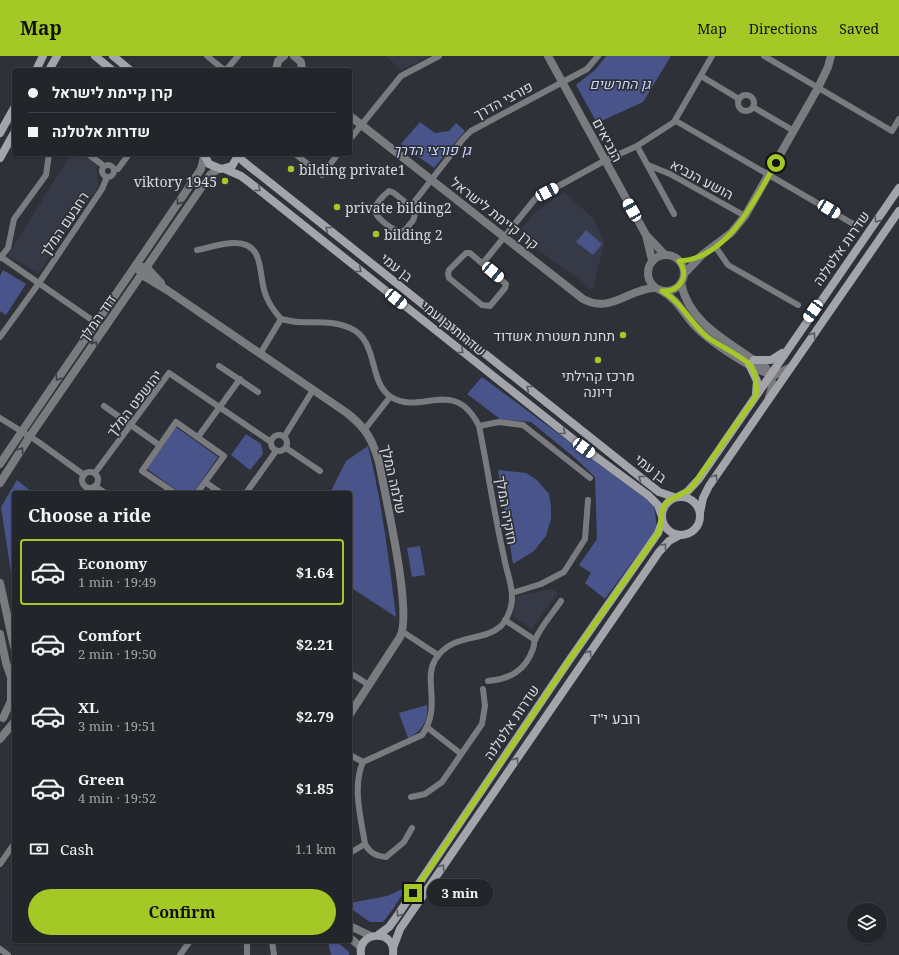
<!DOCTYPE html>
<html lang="en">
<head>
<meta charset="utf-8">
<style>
	:root { --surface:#22252a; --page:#2a2d32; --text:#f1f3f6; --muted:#a2a5a8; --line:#3f4247; --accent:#a4c825 }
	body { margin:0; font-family:"Noto Serif",Heebo,serif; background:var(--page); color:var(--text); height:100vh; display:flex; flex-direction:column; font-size:15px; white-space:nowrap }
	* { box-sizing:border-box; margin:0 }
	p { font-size:13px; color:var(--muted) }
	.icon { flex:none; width:22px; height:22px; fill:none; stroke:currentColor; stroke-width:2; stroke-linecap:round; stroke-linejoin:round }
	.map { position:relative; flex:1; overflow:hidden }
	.drawer { position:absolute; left:12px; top:435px; width:340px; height:452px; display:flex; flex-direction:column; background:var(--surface); border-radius:4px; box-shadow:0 1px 3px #0004,0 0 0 1px var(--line) }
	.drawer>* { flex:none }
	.banner { position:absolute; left:12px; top:12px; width:340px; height:88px; border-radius:4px; box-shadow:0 1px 3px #0004,0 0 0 1px var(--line); display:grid; align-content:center; height:88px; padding:0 16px; background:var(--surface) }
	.fabs { position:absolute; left:847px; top:847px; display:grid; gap:8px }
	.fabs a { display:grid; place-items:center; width:40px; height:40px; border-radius:50%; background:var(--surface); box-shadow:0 1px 3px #0004,0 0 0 1px var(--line); font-size:20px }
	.end { position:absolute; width:18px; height:18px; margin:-9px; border:5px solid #a4c825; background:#111; box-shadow:0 0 0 2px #111 }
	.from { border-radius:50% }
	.bubble { position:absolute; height:28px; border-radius:14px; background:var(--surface); box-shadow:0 1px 3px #0004,0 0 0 1px var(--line); font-size:13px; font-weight:700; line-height:28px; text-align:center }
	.car { position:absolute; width:12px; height:24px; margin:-12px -6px; border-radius:5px; box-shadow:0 0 3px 1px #0007; background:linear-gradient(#fff 24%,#345 0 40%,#fff 0 76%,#345 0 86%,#fff 0) }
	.banner b { display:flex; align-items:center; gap:14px; height:38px; font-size:15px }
	.banner b+b { border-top:1px solid var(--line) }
	.banner i { width:10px; height:10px; background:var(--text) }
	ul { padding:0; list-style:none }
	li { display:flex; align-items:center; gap:12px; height:66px; margin:0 8px 6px; padding:0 8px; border:2px solid transparent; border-radius:4px }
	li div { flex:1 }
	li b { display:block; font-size:15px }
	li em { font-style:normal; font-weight:700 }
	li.current { border-color:var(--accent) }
	li>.icon { width:36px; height:36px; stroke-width:1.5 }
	h2 { padding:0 16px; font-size:18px; line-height:48px }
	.pay { display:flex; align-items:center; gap:10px; height:44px; padding:0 16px; font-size:15px }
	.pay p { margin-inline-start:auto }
	.button { display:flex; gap:8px; margin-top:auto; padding:8px 16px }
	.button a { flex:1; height:46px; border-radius:24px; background:var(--accent); color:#111; font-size:16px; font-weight:700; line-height:46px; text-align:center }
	header { display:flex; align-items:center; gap:24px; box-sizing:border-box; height:56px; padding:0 20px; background:var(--accent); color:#111 }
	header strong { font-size:19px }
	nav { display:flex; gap:22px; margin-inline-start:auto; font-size:14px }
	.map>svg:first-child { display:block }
	.built { fill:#363a47 }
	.green { fill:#49558a }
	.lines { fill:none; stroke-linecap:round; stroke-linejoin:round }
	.minor { stroke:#7a7b7f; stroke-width:6 }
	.tertiary { stroke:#7a7b7f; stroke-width:8 }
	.secondary { stroke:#a3a5ab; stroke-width:8 }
	.oneway { stroke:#575a60 }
	.oneway2 { stroke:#393c43 }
	.route { stroke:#a4c825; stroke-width:5 }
	.poi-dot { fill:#a4c825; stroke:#2e3138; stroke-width:1.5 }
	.labels { text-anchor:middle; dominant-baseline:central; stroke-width:3.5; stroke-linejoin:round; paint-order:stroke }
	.park-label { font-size:14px; font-style:italic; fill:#cad5fb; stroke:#2e3138 }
	.street-label { font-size:14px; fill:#d9dbe0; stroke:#2e3138 }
	.poi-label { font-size:14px; fill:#d9dbe0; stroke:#2e3138; text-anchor:start }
	.neighbourhood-label { font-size:15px; fill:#d9dbe0; stroke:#2e3138 }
</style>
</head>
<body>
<header>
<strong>Map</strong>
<nav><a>Map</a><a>Directions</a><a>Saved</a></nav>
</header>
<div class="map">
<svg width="899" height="899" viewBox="0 0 899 899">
	<rect width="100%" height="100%" fill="#2e3138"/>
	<!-- built -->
	<g class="built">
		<path d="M385,0H429L402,14Z"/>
		<path d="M71,98H81L97,107L98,131L62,182L50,184L51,200L38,217L8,199Z"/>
		<path d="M564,136L593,162L604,186L593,234L522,182L521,173L534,157Z"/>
		<path d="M551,533L558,537L532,573L513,560L516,540Z"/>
	</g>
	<!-- green -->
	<g class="green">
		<path d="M606,0H671L643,46L597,67L576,29L596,13Z"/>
		<path d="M420,66L435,77L449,75L456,67L465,75L434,112L401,88Z"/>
		<path d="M586,174L602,188L593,199L576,186Z"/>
		<path d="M3,214L26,228L6,259L0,255V220Z"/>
		<path d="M482,321L654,449L657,472L605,543L585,527L591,517L579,509L597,483L595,421L575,402L531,366L500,363L467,338Z"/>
		<path d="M176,371L218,401L193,437H181L147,413Z"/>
		<path d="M246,378L261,388L263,398L250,414L231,399Z"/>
		<path d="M368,390C382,446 389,504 396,561L350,531V437H330L346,405Z"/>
		<path d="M498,414L526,417L537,424L549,438L551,450V463L546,480L534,495L513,508Z"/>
		<path d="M17,424L33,437H14V536L1,451Z"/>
		<path d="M420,490L425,519L412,521L407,492Z"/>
		<path d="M427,649C429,665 421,676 408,682L399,657Z"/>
		<path d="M407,831L393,853L383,866H370L350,852V847L387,840Z"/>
		<path d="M328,885H336L349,896V899H331Z"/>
	</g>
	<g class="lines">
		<!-- minor -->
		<g class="minor">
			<path d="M207,0L223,13H227L238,0"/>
			<path d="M764,0L892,75L899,63"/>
			<path d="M701,20L739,43"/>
			<circle cx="746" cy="47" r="8"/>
			<path d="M753,51L794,75"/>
			<path d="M676,65L855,169"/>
			<path d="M350,83L401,20L439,0"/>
			<path d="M637,90L674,158"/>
			<path d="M88,98L104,110"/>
			<path d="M295,98L322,119L338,98"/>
			<circle cx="108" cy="115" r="6"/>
			<path d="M648,109L670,118L745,160"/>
			<path d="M114,113H118L129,98"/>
			<path d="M389,135L394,137L415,154C415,161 414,164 410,168C408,171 406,174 403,175C395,177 374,161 375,153C376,147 384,139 389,135Z"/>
			<path d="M411,150L463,83L471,75L587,13L598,0"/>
			<path d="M715,190L728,209L798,249"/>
			<path d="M197,194C209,192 224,186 236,187C265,188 258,217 265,237C268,247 274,255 281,263"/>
			<path d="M466,197H470L506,228L505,232L490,250L482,249L449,222L448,218L449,214Z"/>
			<path d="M1,201L105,273"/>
			<path d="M0,202L8,192L14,163L46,119L49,98"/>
			<path d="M483,207L535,143L604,105L637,90L674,66L712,0"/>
			<path d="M281,263C287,264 293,266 299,266C317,267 333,264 350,272C379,284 368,327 391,341C422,360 454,320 479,370C488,414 494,458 504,501C506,515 513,529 512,543C512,551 507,564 501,570C482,587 452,576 435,604C423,624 442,651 422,679L363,706"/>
			<path d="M0,281L39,227L102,133L107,121"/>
			<path d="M260,298L281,263"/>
			<path d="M219,310L258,336"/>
			<path d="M104,350L159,389"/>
			<path d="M0,362L37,385L84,419"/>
			<path d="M479,370L499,366L523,369L590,422"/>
			<path d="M365,373L390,341"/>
			<circle cx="279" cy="387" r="8"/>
			<path d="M198,381L240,323"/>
			<path d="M284,381L313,334"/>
			<path d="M286,392L320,415"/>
			<circle cx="90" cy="424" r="8"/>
			<path d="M95,417L169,317L271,386"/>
			<path d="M205,426L221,437"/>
			<path d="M95,430L105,437"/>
			<path d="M175,437L142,415L176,366L224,400L197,437"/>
			<path d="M246,437L276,395"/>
			<path d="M512,537L541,528L564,516L585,483L588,444"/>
			<path d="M505,564L535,584"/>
			<path d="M403,576L438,599"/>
			<path d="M350,617L369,629"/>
			<path d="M488,625C510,623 525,615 533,593C534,590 534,586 535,584C541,570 553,557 561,545"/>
			<path d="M428,672L460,697"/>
			<path d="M350,699L363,706"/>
			<path d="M363,706C352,730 361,763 365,788C370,797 376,800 386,801L404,786L412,772"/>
			<path d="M411,741L425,738L442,726L482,668L485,650L483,633"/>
			<path d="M350,797L365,788"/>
			<path d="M0,808L14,788"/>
			<path d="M247,885V899"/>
			<path d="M272,885L274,899"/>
			<path d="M0,893L8,899"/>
			<path d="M180,899L190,885"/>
		</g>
		<!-- tertiary -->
		<g class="tertiary">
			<path d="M294,0L301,6L302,14"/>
			<path d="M548,0L646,179L652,204"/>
			<path d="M276,14L278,5L284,0"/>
			<path d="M350,60L583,243C611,258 628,233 654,232"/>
			<path d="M648,181L665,199"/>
			<circle cx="666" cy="217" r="18"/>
			<path d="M136,209L142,219L167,234L347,357C366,372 372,383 379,406C385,440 413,556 400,581L350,658"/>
			<path d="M142,211L147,212L161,227"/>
			<path d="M684,218L702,199L731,177L745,160L818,32L828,11L831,0"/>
			<path d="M681,227C688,263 720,281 748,300C753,304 762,307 766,312C774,322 773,330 769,341"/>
			<path d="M662,235C677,243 683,257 694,269C708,284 755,317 775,319L791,311"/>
			<path d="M0,408C66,309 135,212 201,113L204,101"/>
			<path d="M0,427L30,380L210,119L218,113"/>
			<path d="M0,527L14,591"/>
			<path d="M0,578L6,607L14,630"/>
			<path d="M3,662L11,645V625"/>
			<path d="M0,683L14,666"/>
			<path d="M350,870L371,880"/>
			<path d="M350,882L361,891"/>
		</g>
		<!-- secondary -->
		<g class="secondary">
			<path d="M95,0L112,14"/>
			<path d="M113,0L130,14"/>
			<path d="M36,14L43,0"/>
			<path d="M49,14L57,0"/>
			<path d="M0,77L14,52"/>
			<path d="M204,98L209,108L221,113L232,110L239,98"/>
			<path d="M238,100L244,106L659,436L674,441"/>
			<path d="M0,102L14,77"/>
			<path d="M225,113L241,120L249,126L584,392L649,440L658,449L661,458"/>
			<path d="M754,304H771L782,297"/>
			<path d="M749,308L757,325L756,337"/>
			<path d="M679,440L687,436L699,423L899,132"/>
			<circle cx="681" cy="460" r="19"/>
			<path d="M700,457L703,442L709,430L899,155"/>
			<path d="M378,879L389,871L395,863L568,606L658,477L662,466"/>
			<path d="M393,892L400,873L659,496L669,485L680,479"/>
			<path d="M361,899C357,874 397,873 393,899"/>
		</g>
	</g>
	<!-- one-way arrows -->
	<defs><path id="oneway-chevron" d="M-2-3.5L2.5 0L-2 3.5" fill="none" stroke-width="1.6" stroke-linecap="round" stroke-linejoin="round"/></defs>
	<g class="oneway">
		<use href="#oneway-chevron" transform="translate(258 133) rotate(39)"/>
		<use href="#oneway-chevron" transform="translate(877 164) rotate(125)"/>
		<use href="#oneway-chevron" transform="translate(328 173) rotate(-142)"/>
		<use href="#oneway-chevron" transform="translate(359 214) rotate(39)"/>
		<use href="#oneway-chevron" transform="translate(813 279) rotate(-55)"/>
		<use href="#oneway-chevron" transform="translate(461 295) rotate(39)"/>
		<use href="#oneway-chevron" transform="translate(529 332) rotate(-142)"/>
		<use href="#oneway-chevron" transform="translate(563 376) rotate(39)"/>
		<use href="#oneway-chevron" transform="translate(715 421) rotate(-57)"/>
		<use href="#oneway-chevron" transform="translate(641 422) rotate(-142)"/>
		<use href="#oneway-chevron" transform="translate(664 490) rotate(-49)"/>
		<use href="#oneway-chevron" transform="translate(589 597) rotate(-55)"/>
		<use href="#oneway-chevron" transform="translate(516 704) rotate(-55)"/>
		<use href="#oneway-chevron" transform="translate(442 811) rotate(-55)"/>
		<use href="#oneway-chevron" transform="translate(399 858) rotate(124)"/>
	</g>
	<g class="oneway2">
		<use href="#oneway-chevron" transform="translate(179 146) rotate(124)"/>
		<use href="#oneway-chevron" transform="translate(95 288) rotate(-55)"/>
		<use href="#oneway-chevron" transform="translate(58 322) rotate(124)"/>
		<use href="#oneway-chevron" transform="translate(21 394) rotate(-56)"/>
	</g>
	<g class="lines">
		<!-- route -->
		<path class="route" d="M413,837L568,606L658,477C663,468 659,459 664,450C670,440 684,440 692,431L756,340C757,329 757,317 749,308C741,300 718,289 707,281C691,268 681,245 662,235C680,236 690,220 679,205C728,203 755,143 776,107"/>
	</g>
	<!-- markers -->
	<g class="poi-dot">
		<circle cx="291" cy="113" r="4"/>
		<circle cx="225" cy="125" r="4"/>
		<circle cx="337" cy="151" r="4"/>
		<circle cx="376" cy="178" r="4"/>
		<circle cx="623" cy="279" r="4"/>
		<circle cx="598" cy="304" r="4"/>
	</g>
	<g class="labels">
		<!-- park labels -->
		<g class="park-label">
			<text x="620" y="27">גן החרשים</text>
			<text x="432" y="93">גן פורצי הדרך</text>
		</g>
		<!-- street labels -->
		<g class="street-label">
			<text transform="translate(503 44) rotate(-28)">פורצי הדרך</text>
			<text transform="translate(608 84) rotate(62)">הנביאים</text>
			<text transform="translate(702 123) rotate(28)">הושע הנביא</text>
			<text transform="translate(495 157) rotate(38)">קרן קיימת לישראל</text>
			<text transform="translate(64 168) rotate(-56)">רחבעם המלך</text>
			<text transform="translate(841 192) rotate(-55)">שדרות אלטלנה</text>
			<text transform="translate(397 211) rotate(38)">בן עמי</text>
			<text transform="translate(97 262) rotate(-55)">דוד המלך</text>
			<text transform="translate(454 272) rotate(39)">שדרות בן עמי</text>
			<text transform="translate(134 347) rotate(-52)">יהושפט המלך</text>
			<text transform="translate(651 412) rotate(38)">בן עמי</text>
			<text transform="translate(394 423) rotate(77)">שלמה המלך</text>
			<text transform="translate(507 454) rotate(80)">חזקיה המלך</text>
			<text transform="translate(511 666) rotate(-56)">שדרות אלטלנה</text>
		</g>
		<!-- poi labels -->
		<g class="poi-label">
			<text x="299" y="113">bilding private1</text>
			<text x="217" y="125" text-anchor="end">viktory 1945</text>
			<text x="345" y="151">private bilding2</text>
			<text x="384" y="178">bilding 2</text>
			<text x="615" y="279" text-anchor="end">תחנת משטרת אשדוד</text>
			<text x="598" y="319" text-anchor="middle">מרכז קהילתי<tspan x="598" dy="16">דיונה</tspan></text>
		</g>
		<!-- neighbourhood labels -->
		<g class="neighbourhood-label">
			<text x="615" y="662">רובע י"ד</text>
		</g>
	</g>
</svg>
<div class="fabs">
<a><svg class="icon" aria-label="layers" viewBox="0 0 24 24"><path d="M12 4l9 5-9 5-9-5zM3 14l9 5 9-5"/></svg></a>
</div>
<i class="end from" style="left:776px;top:107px"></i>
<i class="end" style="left:413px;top:837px"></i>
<div class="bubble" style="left:427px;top:823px;width:66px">3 min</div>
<i class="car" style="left:547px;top:136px;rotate:62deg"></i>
<i class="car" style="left:829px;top:153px;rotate:121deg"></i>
<i class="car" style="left:632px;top:154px;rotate:330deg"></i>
<i class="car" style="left:493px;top:216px;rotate:130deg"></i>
<i class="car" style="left:396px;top:243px;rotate:129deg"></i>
<i class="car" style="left:813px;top:255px;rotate:215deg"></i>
<i class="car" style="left:584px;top:392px;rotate:126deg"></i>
<div class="banner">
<b><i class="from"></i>קרן קיימת לישראל</b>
<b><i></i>שדרות אלטלנה</b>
</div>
<section class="drawer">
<h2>Choose a ride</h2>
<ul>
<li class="current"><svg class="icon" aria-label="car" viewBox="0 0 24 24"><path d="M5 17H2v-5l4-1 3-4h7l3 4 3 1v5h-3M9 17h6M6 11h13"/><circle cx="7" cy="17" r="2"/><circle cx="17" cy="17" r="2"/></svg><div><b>Economy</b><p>1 min · 19:49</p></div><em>$1.64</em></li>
<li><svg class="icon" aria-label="car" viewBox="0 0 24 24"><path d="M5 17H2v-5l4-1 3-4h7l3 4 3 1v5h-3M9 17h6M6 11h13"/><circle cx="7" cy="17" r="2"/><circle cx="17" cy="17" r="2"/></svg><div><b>Comfort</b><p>2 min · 19:50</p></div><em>$2.21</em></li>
<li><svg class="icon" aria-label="car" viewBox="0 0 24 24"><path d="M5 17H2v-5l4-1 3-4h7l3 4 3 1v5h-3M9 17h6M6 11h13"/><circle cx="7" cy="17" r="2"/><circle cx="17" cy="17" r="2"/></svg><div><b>XL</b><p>3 min · 19:51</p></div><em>$2.79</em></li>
<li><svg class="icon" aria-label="car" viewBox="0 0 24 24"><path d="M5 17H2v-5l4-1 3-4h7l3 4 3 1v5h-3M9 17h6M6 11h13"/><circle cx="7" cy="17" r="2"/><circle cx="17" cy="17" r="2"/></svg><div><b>Green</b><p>4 min · 19:52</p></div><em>$1.85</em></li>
</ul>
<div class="pay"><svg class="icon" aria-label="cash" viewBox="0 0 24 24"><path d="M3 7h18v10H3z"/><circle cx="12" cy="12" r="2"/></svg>Cash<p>1.1 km</p></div>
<div class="button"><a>Confirm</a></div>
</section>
</div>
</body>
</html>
